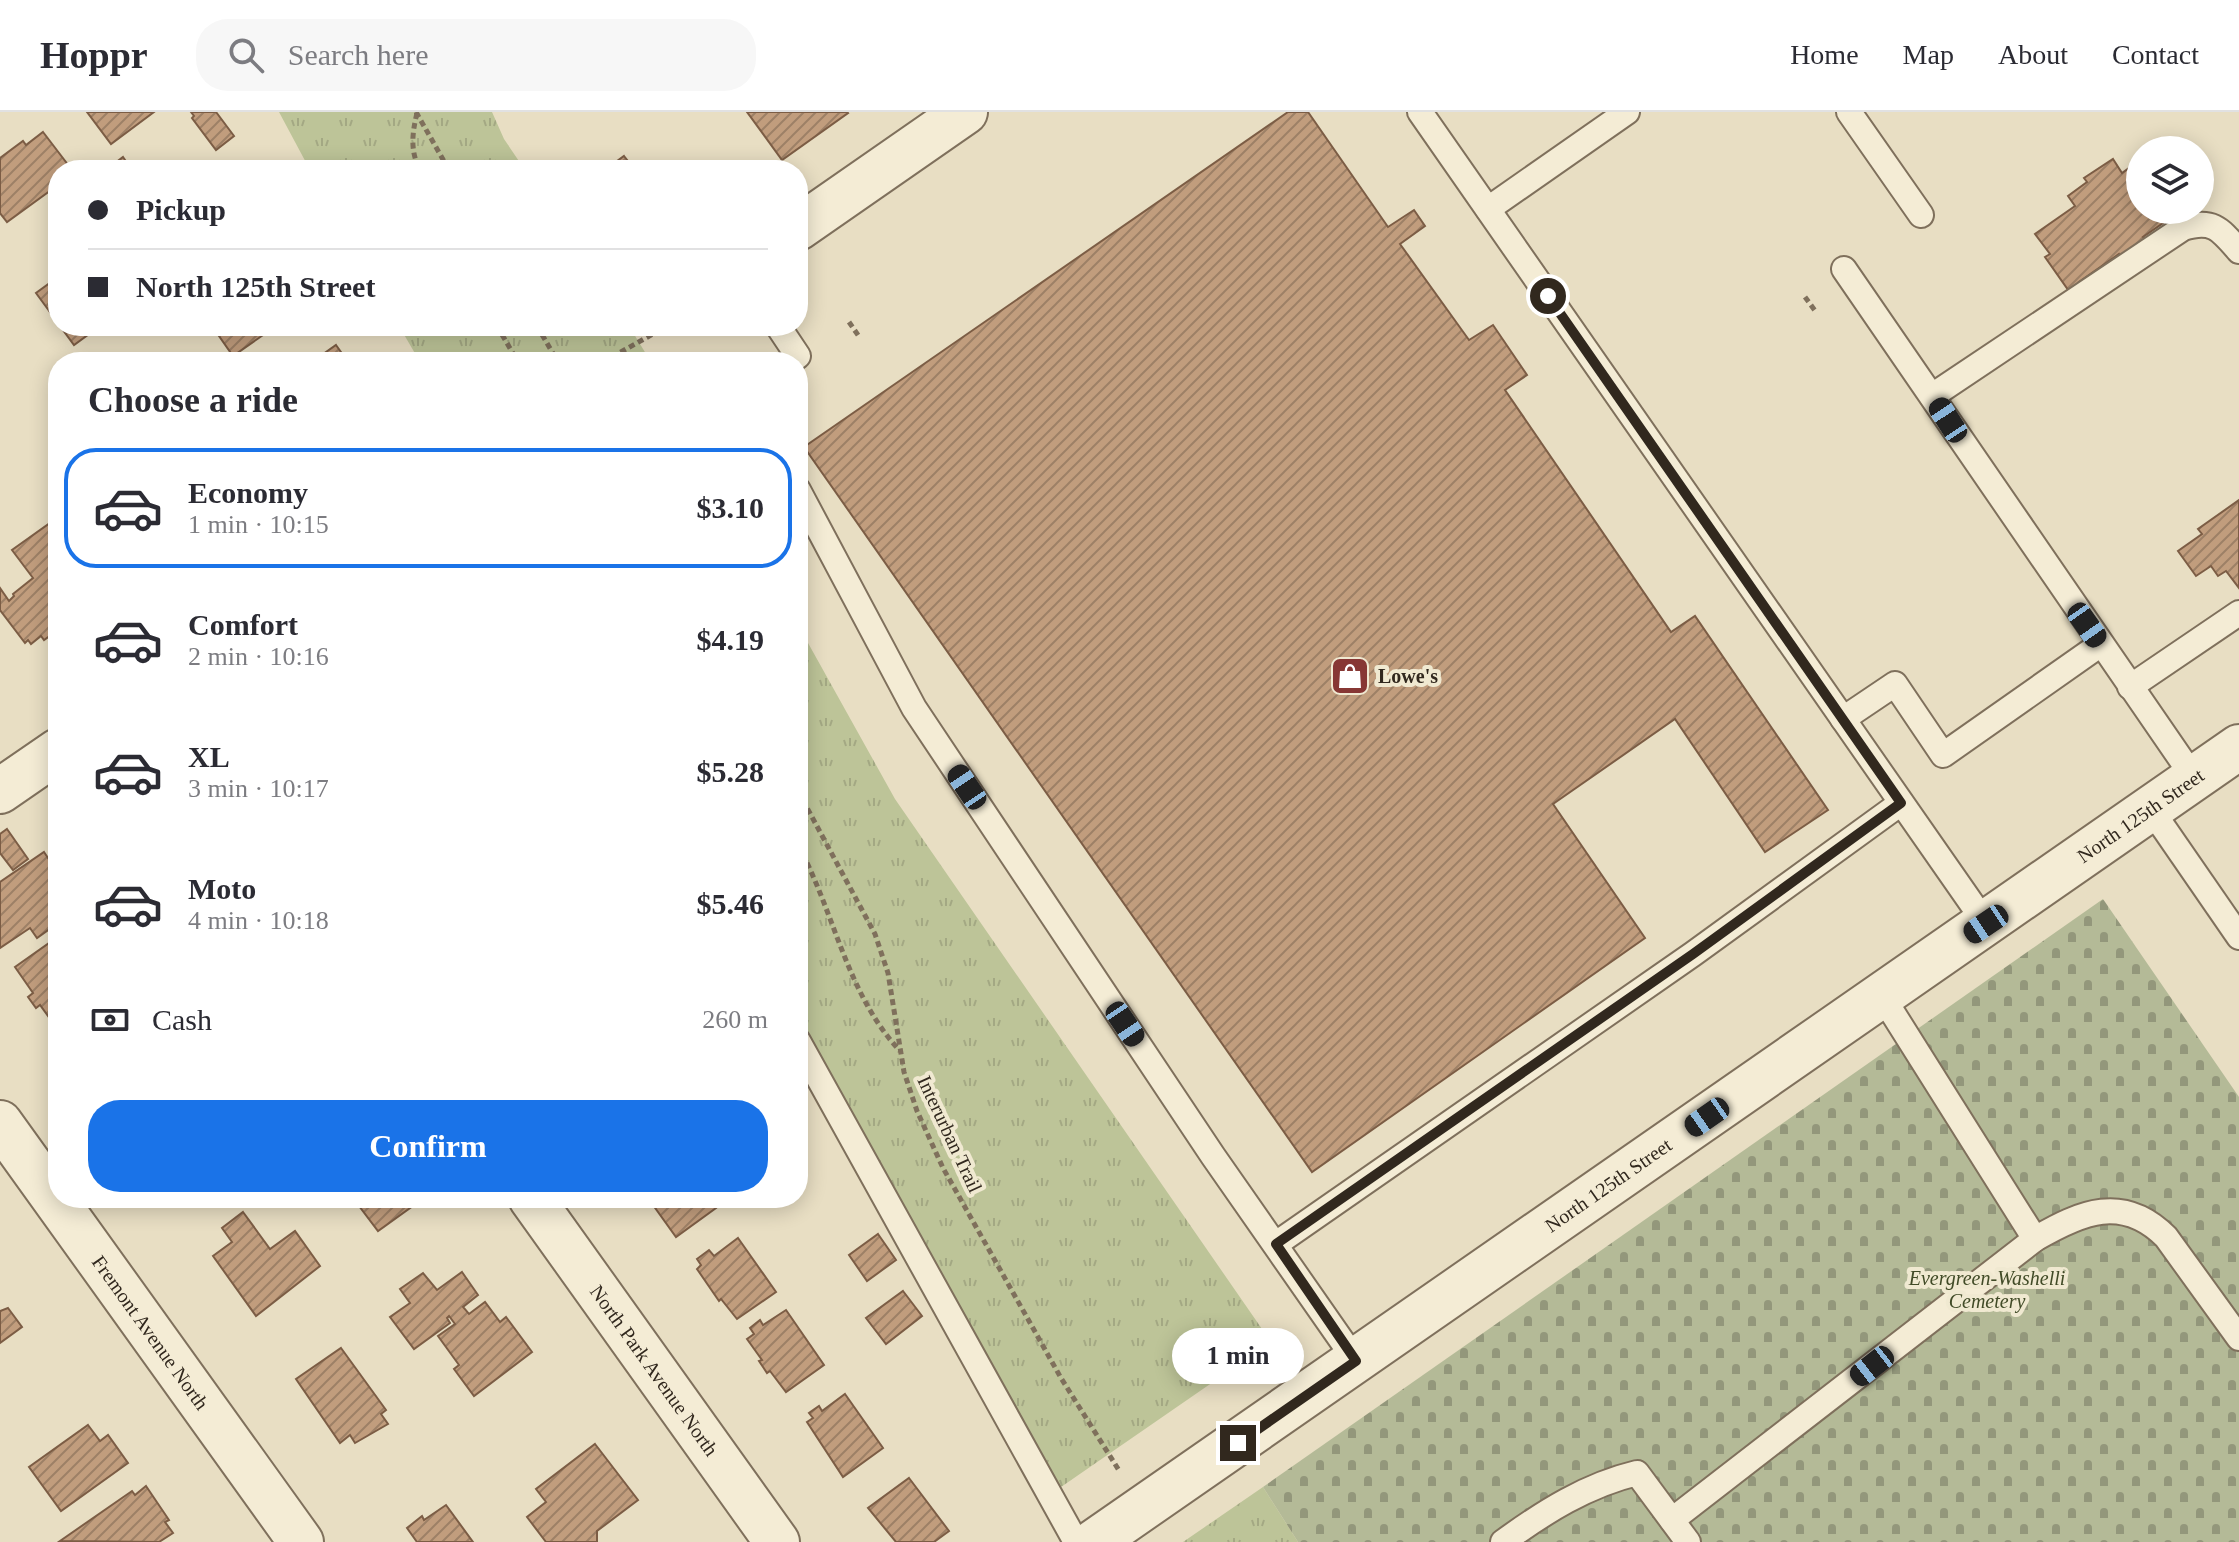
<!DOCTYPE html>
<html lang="en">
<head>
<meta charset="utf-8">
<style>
	:root { --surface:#fff; --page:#f7f7f7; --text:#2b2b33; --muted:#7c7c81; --line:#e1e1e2; --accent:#1a73e8 }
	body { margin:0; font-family:"Times New Roman",serif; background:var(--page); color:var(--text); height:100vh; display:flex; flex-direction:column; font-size:30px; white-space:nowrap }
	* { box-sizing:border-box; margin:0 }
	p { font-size:26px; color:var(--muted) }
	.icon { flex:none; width:44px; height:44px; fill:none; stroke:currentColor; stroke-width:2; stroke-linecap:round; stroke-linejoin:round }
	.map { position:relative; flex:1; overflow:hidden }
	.details { position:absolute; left:48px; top:240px; width:760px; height:856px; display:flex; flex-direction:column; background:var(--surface); border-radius:32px; box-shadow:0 4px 20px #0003 }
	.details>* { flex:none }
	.hud { position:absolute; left:48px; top:48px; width:760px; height:176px; border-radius:32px; box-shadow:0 4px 20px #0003; display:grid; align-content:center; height:176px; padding:0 40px; background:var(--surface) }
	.fabs { position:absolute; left:2126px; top:24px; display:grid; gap:16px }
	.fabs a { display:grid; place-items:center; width:88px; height:88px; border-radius:50%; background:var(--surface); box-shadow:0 4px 20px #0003; font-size:40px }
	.end { position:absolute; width:36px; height:36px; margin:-18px; border:10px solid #31281e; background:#fff; box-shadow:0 0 0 4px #fff }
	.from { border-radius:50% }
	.bubble { position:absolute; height:56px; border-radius:28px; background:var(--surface); box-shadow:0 4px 20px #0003; font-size:26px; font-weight:700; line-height:56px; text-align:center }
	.car { position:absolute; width:24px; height:48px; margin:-24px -12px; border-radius:10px; box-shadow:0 0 6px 2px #0007; background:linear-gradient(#222 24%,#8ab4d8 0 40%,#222 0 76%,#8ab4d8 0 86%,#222 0) }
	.hud b { display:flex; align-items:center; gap:28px; height:76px; font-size:30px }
	.hud b+b { border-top:2px solid var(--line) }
	.hud i { width:20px; height:20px; background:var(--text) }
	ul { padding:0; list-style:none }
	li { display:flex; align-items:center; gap:24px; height:120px; margin:0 16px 12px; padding:0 24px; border:4px solid transparent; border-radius:32px }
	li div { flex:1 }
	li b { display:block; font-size:30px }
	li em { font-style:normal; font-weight:700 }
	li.on { border-color:var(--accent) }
	li>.icon { width:72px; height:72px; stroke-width:1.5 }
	h2 { padding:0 40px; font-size:36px; line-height:96px }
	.pay { display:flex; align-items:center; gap:20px; height:88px; padding:0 40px; font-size:30px }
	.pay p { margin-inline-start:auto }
	.button { display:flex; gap:16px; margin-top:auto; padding:16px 40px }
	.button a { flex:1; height:92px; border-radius:32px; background:var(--accent); color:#fff; font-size:32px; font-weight:700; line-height:92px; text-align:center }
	header { display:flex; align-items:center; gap:48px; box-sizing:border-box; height:112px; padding:0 40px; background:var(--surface); border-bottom:2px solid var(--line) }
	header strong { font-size:38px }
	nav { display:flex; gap:44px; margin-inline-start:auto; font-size:28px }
	.search { width:560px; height:72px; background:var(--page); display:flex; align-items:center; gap:20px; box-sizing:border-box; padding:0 28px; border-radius:32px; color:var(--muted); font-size:30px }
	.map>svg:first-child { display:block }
	.grass { fill:url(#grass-tufts) }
	.cemetery { fill:url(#cemetery-stones) }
	.building { fill:url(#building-hatch); stroke:#7c5d45; stroke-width:2 }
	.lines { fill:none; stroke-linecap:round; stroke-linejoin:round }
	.service-casing { stroke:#7f705c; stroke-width:28 }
	.minor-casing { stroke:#7f705c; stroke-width:48 }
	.tertiary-casing { stroke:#7f705c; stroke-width:48 }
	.path { stroke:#7f705c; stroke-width:5; stroke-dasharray:6 4; stroke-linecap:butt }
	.service { stroke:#f4ecd5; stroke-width:24 }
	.minor { stroke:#f4ecd5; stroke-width:44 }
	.tertiary { stroke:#f4ecd5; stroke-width:44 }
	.route { stroke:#31281e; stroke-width:10 }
	.labels { text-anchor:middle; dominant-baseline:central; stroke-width:8; stroke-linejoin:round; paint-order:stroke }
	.poi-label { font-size:20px; font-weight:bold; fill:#31281e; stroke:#f0e9d1; text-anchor:start }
	.street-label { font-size:20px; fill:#31281e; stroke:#f0e9d1 }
	.park-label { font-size:20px; font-style:italic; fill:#414b27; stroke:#f0e9d1 }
</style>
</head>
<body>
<header>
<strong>Hoppr</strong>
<div class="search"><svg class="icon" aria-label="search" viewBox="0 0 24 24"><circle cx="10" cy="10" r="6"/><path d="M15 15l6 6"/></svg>Search here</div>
<nav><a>Home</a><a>Map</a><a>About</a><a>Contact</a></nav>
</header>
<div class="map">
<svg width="2239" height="1430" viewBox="0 0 2239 1430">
	<defs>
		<pattern id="grass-tufts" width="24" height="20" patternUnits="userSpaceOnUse" patternTransform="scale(2)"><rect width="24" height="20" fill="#bdc498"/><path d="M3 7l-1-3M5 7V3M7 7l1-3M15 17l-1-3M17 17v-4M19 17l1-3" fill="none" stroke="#a3a883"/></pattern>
		<pattern id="cemetery-stones" width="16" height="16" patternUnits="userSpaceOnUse" patternTransform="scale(2)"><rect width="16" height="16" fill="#b4ba97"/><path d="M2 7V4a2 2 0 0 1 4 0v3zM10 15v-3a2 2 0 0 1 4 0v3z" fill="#93977b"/></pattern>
		<pattern id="building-hatch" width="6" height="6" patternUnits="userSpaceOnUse" patternTransform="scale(2)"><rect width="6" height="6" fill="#c19d7d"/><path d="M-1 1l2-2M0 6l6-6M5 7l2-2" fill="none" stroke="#9d8066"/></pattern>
	</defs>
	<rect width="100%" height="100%" fill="#e8dec3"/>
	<!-- grass -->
	<g class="grass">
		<path d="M279,0H492L504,27L525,58H310Z"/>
		<path d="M399,214H629L651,250H420Z"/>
		<path d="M798,513L895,687L1271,1230L1048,1384L798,932Z"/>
		<path d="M1263,1375L1298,1430H1183Z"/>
	</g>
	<!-- cemetery -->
	<path class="cemetery" d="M2103,787L2239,985V1430H1298L1263,1375Z"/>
	<!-- building -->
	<g class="building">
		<path d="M87,0H154L111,32Z"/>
		<path d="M191,0H216L234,24L216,38L192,6L194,4Z"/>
		<path d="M747,0H847L848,1L782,48Z"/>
		<path d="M1288,0H1308L1388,115L1414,98L1425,114L1400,132L1469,228L1493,213L1527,263L1505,278L1671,520L1695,504L1828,698L1765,740L1675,607L1553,692L1645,826L1312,1060L804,335Z"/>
		<path d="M43,20L72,58H58V73L7,110L0,101V46L23,29L26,33Z"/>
		<path d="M624,44L635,58H605Z"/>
		<path d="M123,45L132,58H106Z"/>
		<path d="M2113,47L2122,61L2140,48V98H2182L2143,125L2148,131L2123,148L2119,142L2079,170L2082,174L2071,182L2045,145L2050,142L2035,122L2075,94L2068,84L2087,70L2084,66Z"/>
		<path d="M58,165V211L36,181Z"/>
		<path d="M60,214H100L74,233Z"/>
		<path d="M212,214H276L233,244Z"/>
		<path d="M336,233L348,250H312Z"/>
		<path d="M2239,388V476L2226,459L2218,464L2211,454L2196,464L2178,439L2202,422L2198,417Z"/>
		<path d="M50,411L58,422V518L44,528L41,524L31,532L28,528L25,531L0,498V476L9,489L14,484L13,482L33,466L12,438Z"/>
		<path d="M7,717L28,747L13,758L0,741V722Z"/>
		<path d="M44,740L58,761V811L37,826L30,816L0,836V770Z"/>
		<path d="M52,829L58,837L56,915L40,893L36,896L28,885L33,881L15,855Z"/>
		<path d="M353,1086H413L417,1091L378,1119Z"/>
		<path d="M648,1086H709L716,1096L676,1125Z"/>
		<path d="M243,1100L270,1137L295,1119L320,1154L256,1204L213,1144L232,1130L222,1116Z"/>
		<path d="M878,1122L896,1148L867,1169L849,1143Z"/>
		<path d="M738,1126L776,1180L737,1207L721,1187L719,1189L697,1157L701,1153L697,1147L709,1138L714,1144Z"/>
		<path d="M462,1160L478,1183L463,1195L469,1202L485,1190L500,1210L506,1205L532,1240L474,1284L454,1257L459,1253L438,1224L455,1212L449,1204L447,1206L450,1211L414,1237L390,1205L410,1191L400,1177L423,1161L437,1178Z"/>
		<path d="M903,1179L922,1204L886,1232L866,1206Z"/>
		<path d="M8,1196L22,1215L0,1231V1199Z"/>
		<path d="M786,1198L824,1253L786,1280L770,1259L767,1261L759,1249L762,1248L747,1227L754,1222L750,1216L760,1208L763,1213Z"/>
		<path d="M341,1236L386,1298L381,1302L388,1312L355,1331L350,1323L340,1331L296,1267Z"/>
		<path d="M845,1282L883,1336L843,1365L807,1310L813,1306L809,1301L819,1294L822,1299Z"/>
		<path d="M88,1313L100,1329L108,1323L128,1351L61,1399L29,1355Z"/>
		<path d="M595,1332L638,1388L597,1419V1430H546L527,1405L546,1390L536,1377Z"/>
		<path d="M909,1366L949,1419L934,1430H896L868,1396Z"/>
		<path d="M146,1374L169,1408L165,1410L173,1421L159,1430L60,1429L132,1379L135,1383Z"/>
		<path d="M446,1393L473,1430H417L407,1416L422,1404L424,1408Z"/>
	</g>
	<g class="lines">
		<defs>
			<g id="service">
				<path d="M1420,0L1986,812"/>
				<path d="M1849,0L1921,103"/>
				<path d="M1488,97L1627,0"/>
				<path d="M1844,157L2194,666"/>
				<path d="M778,214L798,244L790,250"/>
				<path d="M1932,284L2183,116C2213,107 2220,117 2239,139"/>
				<path d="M798,378L914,596L1213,1044L1356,1249"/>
				<path d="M2130,575L2239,501"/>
				<path d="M1843,607L1895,572L1943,643L2101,532"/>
				<path d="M2150,696L2239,825"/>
				<path d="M1882,884L2035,1127"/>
				<path d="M798,929L1076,1430"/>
				<path d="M1276,1132L1693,842L1901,691"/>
				<path d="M1672,1408L2035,1127C2081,1100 2123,1082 2166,1125L2239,1226"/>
				<path d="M1503,1430C1544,1400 1587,1373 1637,1361L1688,1430"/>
			</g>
			<g id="minor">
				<path d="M798,116L965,0"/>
				<path d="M0,679L58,639"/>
				<path id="s1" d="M0,1011L301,1430"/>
				<path id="s2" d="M531,1086L777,1430"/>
			</g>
			<g id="tertiary">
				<path id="s3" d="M1094,1430L2239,635"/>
			</g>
		</defs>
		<!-- service casing -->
		<use href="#service" class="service-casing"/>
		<!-- minor casing -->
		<use href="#minor" class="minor-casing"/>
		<!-- tertiary casing -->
		<use href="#tertiary" class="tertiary-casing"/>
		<!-- path -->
		<g class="path">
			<path d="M416,0L449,58"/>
			<path d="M417,1C412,22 410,39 420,58"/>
			<path d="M1805,185L1816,200"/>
			<path d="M849,210L860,226"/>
			<path d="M497,214L518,250"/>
			<path d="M537,214L558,250"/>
			<path d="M603,250L660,218"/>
			<path d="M798,679L875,822L888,861L904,960L917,999L943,1056L1061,1266L1120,1360"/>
			<path d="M798,733C835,801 846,881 900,939"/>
		</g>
		<!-- service -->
		<use href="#service" class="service"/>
		<!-- minor -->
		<use href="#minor" class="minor"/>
		<!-- tertiary -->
		<use href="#tertiary" class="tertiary"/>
	</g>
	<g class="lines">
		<!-- route -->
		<path class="route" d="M1238,1331L1356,1249L1276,1132L1693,842L1901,691L1548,184"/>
	</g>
	<!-- icons -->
	<defs>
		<symbol id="shop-square" viewBox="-11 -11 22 22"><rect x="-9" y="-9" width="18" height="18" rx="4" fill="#873734" stroke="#f0e9d1"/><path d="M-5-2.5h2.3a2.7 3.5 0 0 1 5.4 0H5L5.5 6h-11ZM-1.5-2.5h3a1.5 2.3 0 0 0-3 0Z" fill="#fff"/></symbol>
	</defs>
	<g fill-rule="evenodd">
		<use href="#shop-square" x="1328" y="542" width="44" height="44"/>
	</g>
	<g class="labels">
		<!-- poi labels -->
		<g class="poi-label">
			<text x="1378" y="564">Lowe's</text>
		</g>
		<!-- street labels -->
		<g class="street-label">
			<text stroke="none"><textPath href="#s3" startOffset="1274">North 125th Street</textPath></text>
			<text transform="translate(950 1022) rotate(65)">Interurban Trail</text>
			<text stroke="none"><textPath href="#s3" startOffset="626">North 125th Street</textPath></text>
			<text stroke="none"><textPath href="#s1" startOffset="258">Fremont Avenue North</textPath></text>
			<text stroke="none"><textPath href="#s2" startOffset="212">North Park Avenue North</textPath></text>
		</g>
		<!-- park labels -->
		<g class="park-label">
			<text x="1987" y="1166">Evergreen-Washelli<tspan x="1987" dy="23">Cemetery</tspan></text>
		</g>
	</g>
</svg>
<div class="fabs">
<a><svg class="icon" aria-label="layers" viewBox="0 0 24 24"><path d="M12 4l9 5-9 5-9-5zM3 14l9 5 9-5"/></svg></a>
</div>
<i class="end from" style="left:1548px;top:184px"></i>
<i class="end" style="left:1238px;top:1331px"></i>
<div class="bubble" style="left:1172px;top:1216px;width:132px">1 min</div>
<i class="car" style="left:1948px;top:308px;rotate:327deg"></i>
<i class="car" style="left:2087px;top:513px;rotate:145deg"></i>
<i class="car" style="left:967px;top:675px;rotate:326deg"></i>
<i class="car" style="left:1986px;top:812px;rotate:236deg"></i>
<i class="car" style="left:1125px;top:912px;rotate:146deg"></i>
<i class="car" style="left:1707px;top:1005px;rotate:235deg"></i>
<i class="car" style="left:1872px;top:1254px;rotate:232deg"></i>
<div class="hud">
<b><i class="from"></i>Pickup</b>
<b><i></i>North 125th Street</b>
</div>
<section class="details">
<h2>Choose a ride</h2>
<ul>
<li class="on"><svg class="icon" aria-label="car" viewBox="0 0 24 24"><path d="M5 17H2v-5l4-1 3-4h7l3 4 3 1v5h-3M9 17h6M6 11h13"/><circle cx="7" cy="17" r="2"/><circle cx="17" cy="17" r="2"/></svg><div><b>Economy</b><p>1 min · 10:15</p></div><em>$3.10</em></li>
<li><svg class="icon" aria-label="car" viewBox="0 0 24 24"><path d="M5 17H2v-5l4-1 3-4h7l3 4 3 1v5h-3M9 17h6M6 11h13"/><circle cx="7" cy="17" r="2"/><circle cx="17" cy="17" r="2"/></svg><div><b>Comfort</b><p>2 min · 10:16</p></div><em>$4.19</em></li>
<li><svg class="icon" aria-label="car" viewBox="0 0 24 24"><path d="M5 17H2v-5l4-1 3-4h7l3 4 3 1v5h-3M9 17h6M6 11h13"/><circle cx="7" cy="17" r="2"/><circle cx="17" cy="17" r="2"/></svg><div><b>XL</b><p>3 min · 10:17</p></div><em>$5.28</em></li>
<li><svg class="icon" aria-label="car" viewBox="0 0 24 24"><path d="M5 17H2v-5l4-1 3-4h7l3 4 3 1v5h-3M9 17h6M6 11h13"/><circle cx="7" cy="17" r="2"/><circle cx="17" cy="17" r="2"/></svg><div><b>Moto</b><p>4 min · 10:18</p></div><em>$5.46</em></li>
</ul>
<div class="pay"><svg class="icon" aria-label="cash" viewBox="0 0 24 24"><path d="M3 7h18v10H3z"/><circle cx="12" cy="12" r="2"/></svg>Cash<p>260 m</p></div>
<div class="button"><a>Confirm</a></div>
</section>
</div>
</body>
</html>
